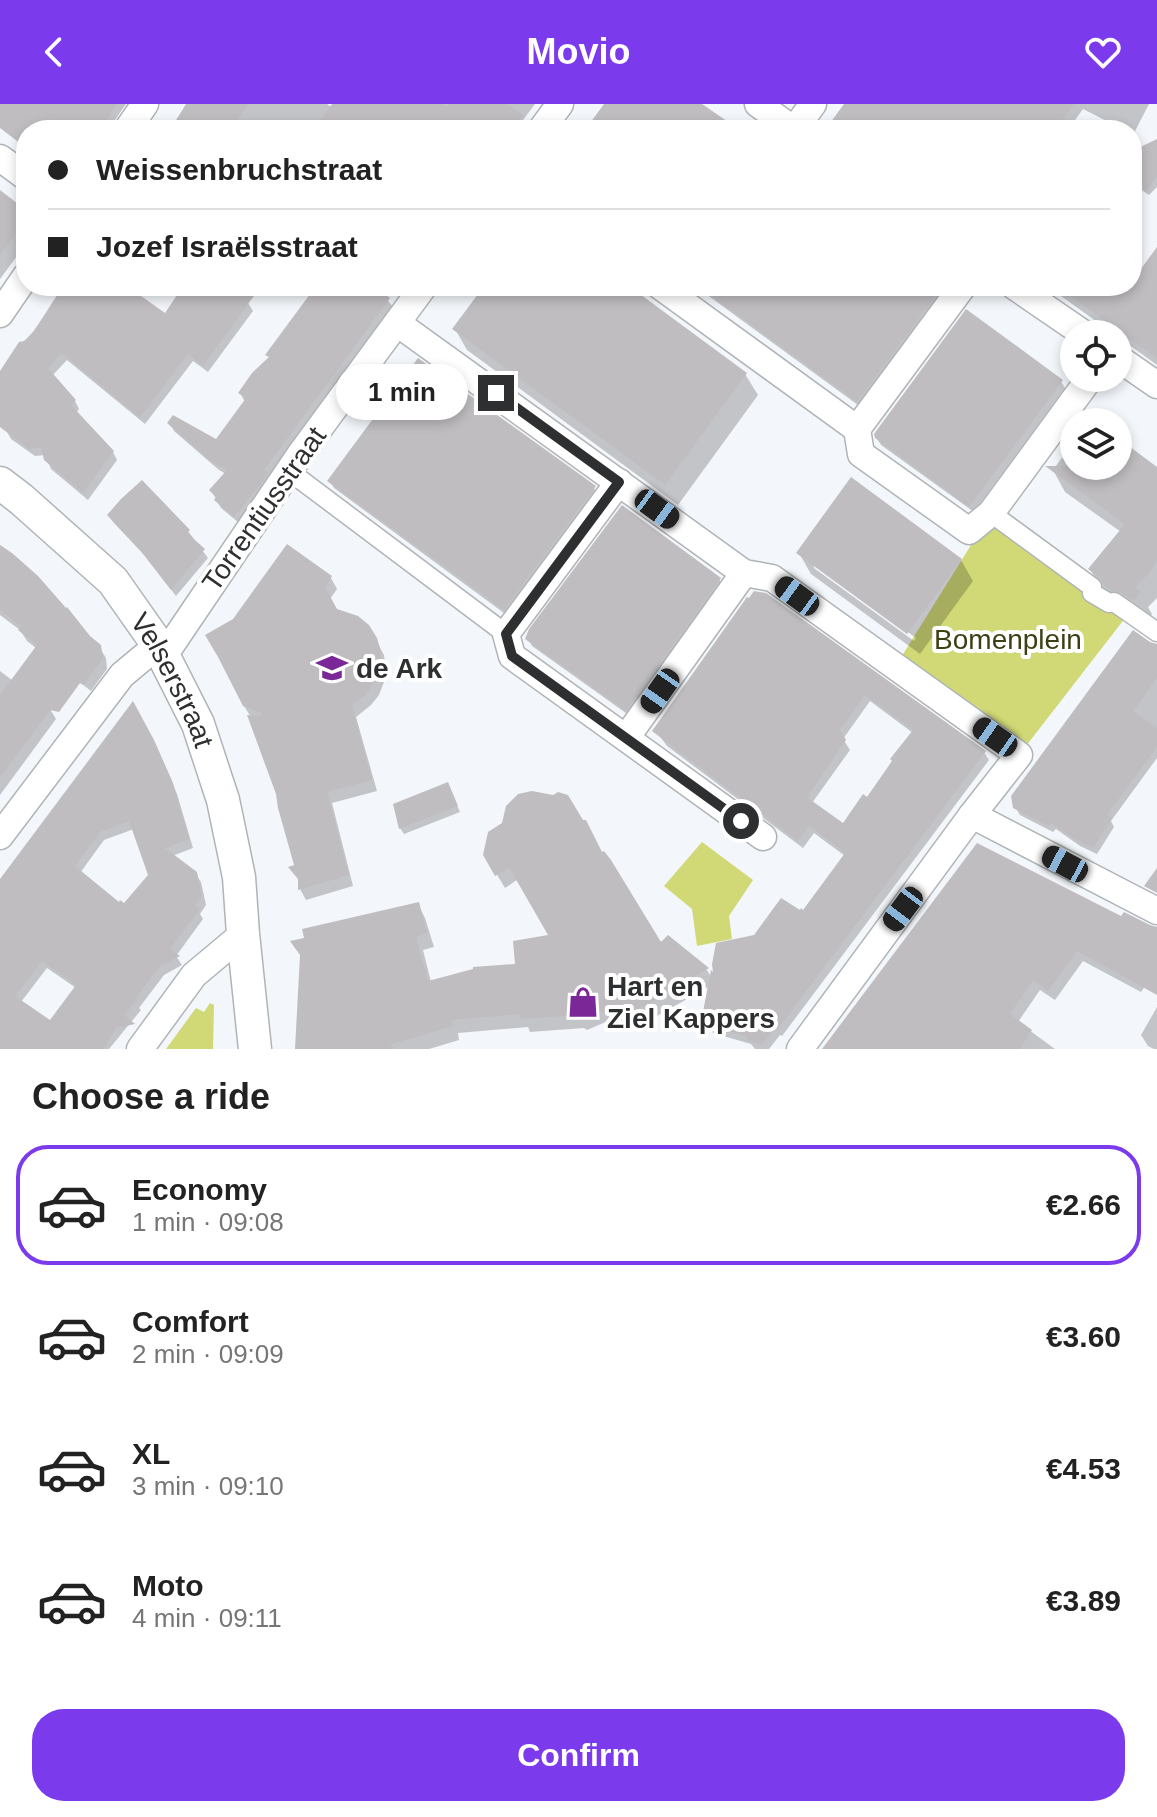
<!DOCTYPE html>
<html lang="en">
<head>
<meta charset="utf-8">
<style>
	:root { --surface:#fff; --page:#f6f6f6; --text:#222; --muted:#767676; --line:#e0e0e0; --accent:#7c3aed }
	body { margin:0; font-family:Arial,sans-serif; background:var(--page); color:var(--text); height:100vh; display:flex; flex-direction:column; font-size:30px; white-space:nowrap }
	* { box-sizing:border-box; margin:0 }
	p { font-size:26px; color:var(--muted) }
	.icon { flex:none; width:44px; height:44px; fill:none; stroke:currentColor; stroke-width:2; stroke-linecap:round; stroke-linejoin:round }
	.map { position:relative; height:945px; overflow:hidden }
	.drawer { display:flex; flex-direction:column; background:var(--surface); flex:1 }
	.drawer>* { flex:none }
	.banner { position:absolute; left:16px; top:16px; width:1126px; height:176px; border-radius:32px; box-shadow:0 4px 12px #0003; display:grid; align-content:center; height:176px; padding:0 32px; background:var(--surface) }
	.buttons { position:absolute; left:1060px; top:216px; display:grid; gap:16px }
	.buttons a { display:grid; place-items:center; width:72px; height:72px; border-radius:50%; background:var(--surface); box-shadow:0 4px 12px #0003; font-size:40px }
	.end { position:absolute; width:36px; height:36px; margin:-18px; border:10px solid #2e2f30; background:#fff; box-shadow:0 0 0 4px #fff }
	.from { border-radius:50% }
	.bubble { position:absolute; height:56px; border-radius:28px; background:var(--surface); box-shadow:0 4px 12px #0003; font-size:26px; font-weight:700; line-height:56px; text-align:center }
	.car { position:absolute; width:24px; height:48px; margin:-24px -12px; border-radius:10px; box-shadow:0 0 6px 2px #0007; background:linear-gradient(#222 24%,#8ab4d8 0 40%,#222 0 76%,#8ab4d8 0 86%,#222 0) }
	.banner b { display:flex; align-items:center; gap:28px; height:76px; font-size:30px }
	.banner b+b { border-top:2px solid var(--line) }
	.banner i { width:20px; height:20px; background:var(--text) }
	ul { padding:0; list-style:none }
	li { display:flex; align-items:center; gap:24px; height:120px; margin:0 16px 12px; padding:0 16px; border:4px solid transparent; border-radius:32px }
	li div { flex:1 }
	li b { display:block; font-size:30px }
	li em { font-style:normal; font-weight:700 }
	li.active { border-color:var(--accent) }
	li>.icon { width:72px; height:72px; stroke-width:1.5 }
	h2 { padding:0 32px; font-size:36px; line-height:96px }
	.button { display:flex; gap:16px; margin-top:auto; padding:16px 32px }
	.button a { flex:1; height:92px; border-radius:32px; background:var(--accent); color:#fff; font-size:32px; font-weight:700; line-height:92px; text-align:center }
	header { display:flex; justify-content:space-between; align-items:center; height:104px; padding:0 32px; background:var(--accent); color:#fff; font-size:36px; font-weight:700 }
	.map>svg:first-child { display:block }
	.green { fill:#d1d976 }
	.shadow { fill:#0003; fill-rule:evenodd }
	.building { fill:#c0bdc1; fill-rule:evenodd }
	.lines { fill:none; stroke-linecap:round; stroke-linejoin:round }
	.pedestrian-casing { stroke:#b0b4b7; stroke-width:21 }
	.minor-casing { stroke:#b0b4b7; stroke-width:29 }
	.tertiary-casing { stroke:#b0b4b7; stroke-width:35 }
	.pedestrian { stroke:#fff; stroke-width:18 }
	.minor { stroke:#fff; stroke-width:26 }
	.tertiary { stroke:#fff; stroke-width:32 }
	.route { stroke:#2e2f30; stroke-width:10 }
	.labels { text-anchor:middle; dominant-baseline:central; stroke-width:8; stroke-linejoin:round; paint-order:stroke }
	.street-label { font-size:28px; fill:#2e2f30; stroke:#fff }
	.park-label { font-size:28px; fill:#3d4014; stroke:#fff }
	.poi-label { font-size:28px; font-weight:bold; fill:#2e2f30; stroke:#fff; text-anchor:start }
</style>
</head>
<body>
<header><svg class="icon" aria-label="back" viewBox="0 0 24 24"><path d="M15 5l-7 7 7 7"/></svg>Movio<svg class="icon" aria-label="heart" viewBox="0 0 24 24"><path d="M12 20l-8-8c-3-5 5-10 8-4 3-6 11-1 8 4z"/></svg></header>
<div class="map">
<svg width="1157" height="945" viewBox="0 0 1157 945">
	<rect width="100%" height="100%" fill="#f3f6fa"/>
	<!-- green -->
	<g class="green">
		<path d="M991,409L1129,509L1019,651L895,563Z"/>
		<path d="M702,738L753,776L729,812L732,835L697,842L692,805L664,782Z"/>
		<path d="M210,899L214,901L213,945H166L196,904L204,908Z"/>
	</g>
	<!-- shadow -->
	<g class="shadow">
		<path d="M0,0H126L108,26H26V44L0,24Z"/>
		<path d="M188,0H327L332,4L335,0H535L523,16L526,21L522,26H171Z"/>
		<path d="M846,0H1149L1133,31L1132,26H1124L1083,5L1068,26H835Z"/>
		<path d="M1157,37V83L1149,91L1132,80V49Z"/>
		<path d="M0,88L26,108V140L0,175Z"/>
		<path d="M1132,178L1157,192V261L1118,233V230H1114L1047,182H1132Z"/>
		<path d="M66,182H136L132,188L166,212L185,182H222L248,199L253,207L208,268L193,257L145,320L67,256L52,272L75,297L79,305L76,309L113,348L117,356L88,396L51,365L45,351L35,352L11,335L7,328L0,322V269L25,239Z"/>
		<path d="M318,182H393L385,193L393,203L268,374L271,379L239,419L221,404L211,386L226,370L219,366L174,327L170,319L217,338L245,298L240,289L270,255L268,251Z"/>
		<path d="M486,182H625L745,270L758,291L678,401L467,246L455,225Z"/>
		<path d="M695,182H951L862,304Z"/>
		<path d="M1061,277L1065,284L974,408L881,341L876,333Z"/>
		<path d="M1074,337V362H1118V337L1157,366V494L1148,503L1152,510L1147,517L1102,486L1090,465L1121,428L1065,388L1053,366Z"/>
		<path d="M330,377L594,384L598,390L508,512L334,384Z"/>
		<path d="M109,412L188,427L208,454L176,492L147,454L114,419Z"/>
		<path d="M0,441L36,473L99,543L106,554L107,565L91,587L27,537L20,526L0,511Z"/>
		<path d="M287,443L331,474L337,485L330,495L336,506L368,522L384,551L387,570L379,591L371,601L356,613L377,687L332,699L353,782L306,796L300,785V778L291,764L297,762L278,689L251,613L244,602L235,516Z"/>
		<path d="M799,449L961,456L973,477L920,550L811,470ZM814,459L916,534L914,537L814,464Z"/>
		<path d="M719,475L723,482L630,612L532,542L528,535Z"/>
		<path d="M747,495L984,648L989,656L782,932L780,931L769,945H755L751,940L713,929L704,912L710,882L629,928L621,916L612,921L608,917L587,926L584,924L530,928L528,923L458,929L459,936L429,945H296L418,800L425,814L434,843L423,846L431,878L518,862L552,833L517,776L505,784L485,751H602L660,841L668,834L707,866L711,873L755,832L803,808L845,752L814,729L803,744L667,642L655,626ZM870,597L913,629L867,696L843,722L812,699L850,646L843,635Z"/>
		<path d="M1157,541V654L1111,717L1114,723L1097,750L1080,742L1056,725L1053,728L1020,711L1015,703Z"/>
		<path d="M0,567L50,605L56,615L0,691Z"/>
		<path d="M158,647L177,690L193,744L172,752L195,769L201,778L206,801L200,810L203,815L176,852L182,861L164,871L139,904L141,906L109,945H0V778ZM134,725L150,771L125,802L119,800L80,769L104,736ZM47,864L76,884L50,919L21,898Z"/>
		<path d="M450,686L460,708L404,730L400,724Z"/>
		<path d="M977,742L1157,833V869L1155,868L1141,888L1083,857L1055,896L1040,886L1018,918L1055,945H826Z"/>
		<path d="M1157,903V945H1154L1148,942L1141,931Z"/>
	</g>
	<!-- building -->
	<g class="building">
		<path d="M0,0H117L100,26H26V35L22,40L0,23Z"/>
		<path d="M186,0H248L231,26H170Z"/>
		<path d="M332,0H442L446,3L449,0H508L523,11L512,26H313Z"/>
		<path d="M604,0H702L740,26H585Z"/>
		<path d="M844,0H1074L1055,26H825Z"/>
		<path d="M1157,35V72L1146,88L1132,78V47Z"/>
		<path d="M0,86L26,106V116L0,151Z"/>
		<path d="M1157,143V254L1056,182H1132V177Z"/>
		<path d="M63,182H127L165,209L183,182H261L203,262L188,250L140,314L62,249L48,264L76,296L71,301L114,347L83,389L44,356L41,343L29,345L0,323V267L19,238L24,237L34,227Z"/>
		<path d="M316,182H374L390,194L264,366L268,369L260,381L234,413L214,396L216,393L209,386L227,366L212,358L167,319L173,311L216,335L246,294L238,289L252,269L269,253L265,251Z"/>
		<path d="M484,182H629L747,269L665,381L452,225Z"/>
		<path d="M698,182H935L940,186L857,298Z"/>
		<path d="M966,205L1063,276L969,403L875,334L874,330Z"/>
		<path d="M418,254L596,382L504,506L327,377Z"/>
		<path d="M1118,334L1157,363V456L1150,468L1135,483L1141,487L1134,497L1120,488L1111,486L1104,482L1100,474L1088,465L1125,420L1045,362H1118Z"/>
		<path d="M851,373L962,455L907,530L796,449Z"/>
		<path d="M142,376L190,426L187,429L205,445L171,486L140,446L107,411L121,395Z"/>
		<path d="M622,401L721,474L626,607L525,535L529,525Z"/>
		<path d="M287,440L332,472L325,483L337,505L358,512L369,521L377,534L381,548V562L376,576L365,591L352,601L372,676L327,688L349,771L298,786V775L288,763L294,761L278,704L276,690L247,611L261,612L262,609L243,602L218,553L205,531L233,515Z"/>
		<path d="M0,441L12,449L38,472L66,504L67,503L90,532L101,541L103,554L83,581L80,579L59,608L50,606L0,673V591L37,541L18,526L21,522L0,506Z"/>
		<path d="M754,487L766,489L986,647L777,926L775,924L762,941L748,937L747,933L706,921L702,913L711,866L713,868L712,860L716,839L754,831L781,794L800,806L801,804L803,806L845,749L809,722L798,737L652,627L747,493L749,494ZM865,591L913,626L890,655L892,657L867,693L863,690L843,719L808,694L810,691L809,690L846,636L840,626Z"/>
		<path d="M1133,526L1150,538L1157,540V574L1133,607L1157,624V643L1107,711L1112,714L1093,744L1074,735L1051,719L1049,722L1013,704L1011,692Z"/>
		<path d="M133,597L154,636L173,679L189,735L165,744L197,768L202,792L195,801L200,805L170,845L180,852L160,862L135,895L137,896L124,911L135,920L116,924L103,945H0V775ZM129,717L148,771L124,799L120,796L119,798L75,762L100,728ZM42,857L76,881L50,916L15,892Z"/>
		<path d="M448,678L458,702L399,725L393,700Z"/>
		<path d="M532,687L553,691L558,688L568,691L583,716H586L602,748L604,747L611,756L661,838L668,831L709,864L620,916L612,904L603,909L599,904L578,914L576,911L521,915L520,910L452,916L453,922L391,940L392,945H295L300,851L290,837L304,834L302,825L419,798L427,829L416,833L428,877L473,865V863L515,860L513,837L548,831L510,765L508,764L495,772L483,751L488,728L502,719L506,702L518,690Z"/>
		<path d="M977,739L1121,812L1124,808L1150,821L1157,823V891L1077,847L1048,887L1033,876L1010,910L1032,926L1020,945H822Z"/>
		<path d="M1157,764V789L1144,782Z"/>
	</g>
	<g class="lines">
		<defs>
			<g id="pedestrian">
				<path d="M289,367L506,530"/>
				<path d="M991,409L1092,483V489L1109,499L1114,498L1157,528"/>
			</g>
			<g id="minor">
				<path d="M758,0L794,26"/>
				<path d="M127,26L145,0"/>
				<path d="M541,26L560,0"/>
				<path d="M794,26L813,0"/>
				<path d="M0,54L26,73"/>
				<path d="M660,182L857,325"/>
				<path d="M1014,182L1084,230"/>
				<path d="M0,210L26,172"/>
				<path d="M397,219L744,469L772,474L1019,651L972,711L800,945"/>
				<path d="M1118,254L1157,281"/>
				<path d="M857,325L861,350L969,427L991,409L1090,274"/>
				<path d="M857,325L963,182"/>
				<path d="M619,378L506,530L512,552L763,733"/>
				<path d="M163,553L299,352L424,182"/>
				<path d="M626,634L744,469"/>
				<path d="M972,711L1157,807"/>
				<path d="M0,732L122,571L158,541"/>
				<path d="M140,945L194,871L243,830"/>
			</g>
			<g id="tertiary">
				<path id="s1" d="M0,379L21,395L113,477L158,541L198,620L223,696L239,773L243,830L255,945"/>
			</g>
		</defs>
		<!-- pedestrian casing -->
		<use href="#pedestrian" class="pedestrian-casing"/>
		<!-- minor casing -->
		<use href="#minor" class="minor-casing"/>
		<!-- tertiary casing -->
		<use href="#tertiary" class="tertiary-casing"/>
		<!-- pedestrian -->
		<use href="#pedestrian" class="pedestrian"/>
		<!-- minor -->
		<use href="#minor" class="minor"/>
		<!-- tertiary -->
		<use href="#tertiary" class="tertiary"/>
	</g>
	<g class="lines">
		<!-- route -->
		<path class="route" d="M496,289L619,378L506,530L512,552L741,717"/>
	</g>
	<!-- icons -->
	<defs>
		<symbol id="school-bare" viewBox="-9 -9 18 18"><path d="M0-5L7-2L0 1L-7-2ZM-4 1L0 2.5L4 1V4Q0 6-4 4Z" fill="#7b2797" stroke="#fff" stroke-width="2.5" paint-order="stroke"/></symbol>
		<symbol id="shop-bare" viewBox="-9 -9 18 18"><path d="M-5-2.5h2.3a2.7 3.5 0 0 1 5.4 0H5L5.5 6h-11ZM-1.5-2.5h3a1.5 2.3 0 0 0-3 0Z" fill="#7b2797" stroke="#fff" stroke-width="2.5" paint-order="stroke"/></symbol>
	</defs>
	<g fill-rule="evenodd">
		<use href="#school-bare" x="310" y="542" width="44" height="44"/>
		<use href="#shop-bare" x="561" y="876" width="44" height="44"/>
	</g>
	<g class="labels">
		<!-- street labels -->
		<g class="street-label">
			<text transform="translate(264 405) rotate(-55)">Torrentiusstraat</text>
			<text stroke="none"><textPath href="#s1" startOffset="266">Velserstraat</textPath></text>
		</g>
		<!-- park labels -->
		<g class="park-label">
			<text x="1008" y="535">Bomenplein</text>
		</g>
		<!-- poi labels -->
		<g class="poi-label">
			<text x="356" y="564">de Ark</text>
			<text x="607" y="882">Hart en<tspan x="607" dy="32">Ziel Kappers</tspan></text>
		</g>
	</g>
</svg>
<div class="buttons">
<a><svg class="icon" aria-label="locate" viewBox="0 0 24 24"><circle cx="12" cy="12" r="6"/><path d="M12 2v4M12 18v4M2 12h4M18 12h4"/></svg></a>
<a><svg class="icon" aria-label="layers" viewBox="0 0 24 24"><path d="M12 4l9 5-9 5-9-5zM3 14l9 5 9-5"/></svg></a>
</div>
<i class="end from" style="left:741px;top:717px"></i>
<i class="end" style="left:496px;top:289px"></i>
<div class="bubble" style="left:336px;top:260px;width:132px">1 min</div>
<i class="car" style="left:657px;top:405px;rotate:126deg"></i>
<i class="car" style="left:797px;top:492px;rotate:306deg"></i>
<i class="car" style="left:660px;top:587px;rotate:215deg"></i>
<i class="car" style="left:995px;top:633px;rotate:305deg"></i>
<i class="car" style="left:1065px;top:760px;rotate:298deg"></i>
<i class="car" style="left:903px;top:805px;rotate:217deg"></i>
<div class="banner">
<b><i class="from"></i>Weissenbruchstraat</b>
<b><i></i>Jozef Israëlsstraat</b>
</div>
</div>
<section class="drawer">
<h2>Choose a ride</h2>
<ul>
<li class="active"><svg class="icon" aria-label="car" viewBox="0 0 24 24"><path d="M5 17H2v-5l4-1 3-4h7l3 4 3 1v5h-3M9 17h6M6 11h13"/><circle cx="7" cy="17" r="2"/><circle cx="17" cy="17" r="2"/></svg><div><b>Economy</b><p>1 min · 09:08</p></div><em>€2.66</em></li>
<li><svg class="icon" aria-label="car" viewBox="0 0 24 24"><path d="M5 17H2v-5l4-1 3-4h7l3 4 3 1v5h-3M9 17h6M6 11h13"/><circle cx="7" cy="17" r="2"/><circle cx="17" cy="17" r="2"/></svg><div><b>Comfort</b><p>2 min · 09:09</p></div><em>€3.60</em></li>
<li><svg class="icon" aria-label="car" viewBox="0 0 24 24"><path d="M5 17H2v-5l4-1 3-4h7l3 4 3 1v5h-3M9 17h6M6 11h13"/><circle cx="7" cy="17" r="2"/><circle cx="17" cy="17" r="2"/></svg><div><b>XL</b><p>3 min · 09:10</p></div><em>€4.53</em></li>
<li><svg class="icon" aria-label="car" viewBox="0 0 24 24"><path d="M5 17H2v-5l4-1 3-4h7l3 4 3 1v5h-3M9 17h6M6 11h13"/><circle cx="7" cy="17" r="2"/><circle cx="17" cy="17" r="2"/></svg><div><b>Moto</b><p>4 min · 09:11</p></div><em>€3.89</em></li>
</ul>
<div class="button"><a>Confirm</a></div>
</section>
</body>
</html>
